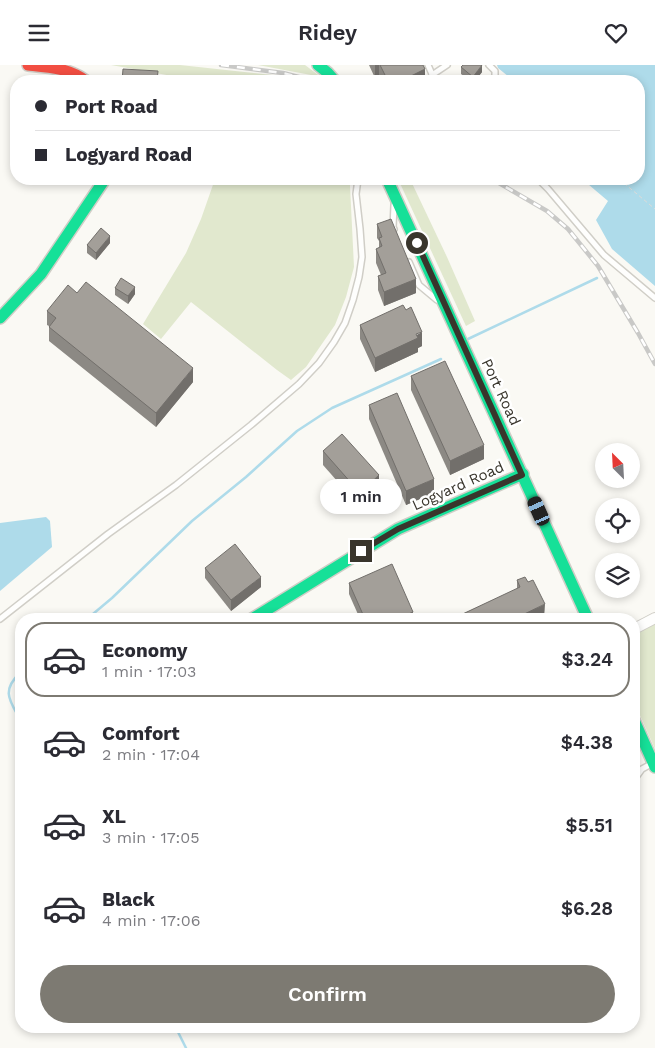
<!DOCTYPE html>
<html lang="en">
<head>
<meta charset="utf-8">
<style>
	:root { --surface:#fff; --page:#f2f2f3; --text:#2b2b33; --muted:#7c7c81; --line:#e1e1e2; --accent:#7d7a72 }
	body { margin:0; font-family:"Work Sans",sans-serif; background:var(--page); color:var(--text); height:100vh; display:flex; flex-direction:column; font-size:19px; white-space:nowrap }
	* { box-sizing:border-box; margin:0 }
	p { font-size:16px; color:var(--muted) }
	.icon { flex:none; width:28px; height:28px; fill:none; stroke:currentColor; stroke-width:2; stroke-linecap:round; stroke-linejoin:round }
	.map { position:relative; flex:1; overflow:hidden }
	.drawer { position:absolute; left:15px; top:548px; width:625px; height:420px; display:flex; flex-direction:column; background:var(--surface); border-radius:20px; box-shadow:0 2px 8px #0003 }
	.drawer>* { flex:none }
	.guide { position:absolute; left:10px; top:10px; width:635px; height:110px; border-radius:20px; box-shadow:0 2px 8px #0003; display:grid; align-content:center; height:110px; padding:0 25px; background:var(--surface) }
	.needle { width:32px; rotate:336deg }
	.tools { position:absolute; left:595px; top:378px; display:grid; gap:10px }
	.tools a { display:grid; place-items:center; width:45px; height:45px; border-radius:50%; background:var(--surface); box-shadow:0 2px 8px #0003; font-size:25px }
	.end { position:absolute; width:22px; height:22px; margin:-11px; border:6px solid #39352c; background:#fff; box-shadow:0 0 0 2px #fff }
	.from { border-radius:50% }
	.bubble { position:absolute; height:35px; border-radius:18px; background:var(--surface); box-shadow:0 2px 8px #0003; font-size:16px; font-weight:600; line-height:35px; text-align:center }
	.car { position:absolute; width:15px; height:30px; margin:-15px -8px; border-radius:6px; box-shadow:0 0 4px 1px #0007; background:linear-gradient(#222 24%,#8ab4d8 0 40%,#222 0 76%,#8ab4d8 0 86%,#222 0) }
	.guide b { display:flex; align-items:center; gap:18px; height:48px; font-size:19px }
	.guide b+b { border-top:1px solid var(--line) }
	.guide i { width:12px; height:12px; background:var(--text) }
	ul { padding:9px 0 0; list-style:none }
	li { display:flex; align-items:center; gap:15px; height:75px; margin:0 10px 8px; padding:0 15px; border:2px solid transparent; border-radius:20px }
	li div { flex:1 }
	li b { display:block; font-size:19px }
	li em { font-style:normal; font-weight:600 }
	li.active { border-color:var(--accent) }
	li>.icon { width:45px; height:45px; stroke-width:1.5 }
	.cta { display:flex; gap:10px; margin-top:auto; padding:10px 25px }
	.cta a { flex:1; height:58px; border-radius:30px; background:var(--accent); color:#fff; font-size:20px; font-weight:600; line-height:58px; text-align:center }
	header { display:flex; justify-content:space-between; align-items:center; height:65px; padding:0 25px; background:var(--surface); font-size:22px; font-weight:600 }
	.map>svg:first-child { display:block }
	.green { fill:#e1e8ce }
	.water { fill:#aedbea }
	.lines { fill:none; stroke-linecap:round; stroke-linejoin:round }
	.stream { stroke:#aedbea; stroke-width:2.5 }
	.lane-casing { stroke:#d0cec7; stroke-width:8 }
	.street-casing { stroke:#d0cec7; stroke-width:12 }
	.fast-casing { stroke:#d0cec7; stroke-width:14 }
	.jam-casing { stroke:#d0cec7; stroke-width:14 }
	.path { stroke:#dbdbda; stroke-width:1; stroke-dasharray:4 2.5; stroke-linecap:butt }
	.lane { stroke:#fefefd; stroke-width:5 }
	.street { stroke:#fefefd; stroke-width:10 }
	.fast { stroke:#16e098; stroke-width:11 }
	.jam { stroke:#f24e42; stroke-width:11 }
	.rail-casing { stroke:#c9c9c7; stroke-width:4.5 }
	.rail { stroke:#fff; stroke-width:2.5; stroke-dasharray:8; stroke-linecap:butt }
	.wall { fill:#8c8984 }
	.shaded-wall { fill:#726f6b }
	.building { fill:#a39f99; stroke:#726f6b }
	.route { stroke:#39352c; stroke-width:6 }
	.labels { text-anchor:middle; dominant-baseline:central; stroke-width:5; stroke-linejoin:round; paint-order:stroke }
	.street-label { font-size:15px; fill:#39352c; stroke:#fff }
</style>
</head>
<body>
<header><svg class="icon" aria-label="menu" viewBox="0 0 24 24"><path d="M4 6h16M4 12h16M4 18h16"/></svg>Ridey<svg class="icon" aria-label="heart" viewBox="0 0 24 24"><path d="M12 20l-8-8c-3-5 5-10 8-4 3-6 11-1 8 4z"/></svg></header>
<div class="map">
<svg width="655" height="983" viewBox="0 0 655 983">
	<rect width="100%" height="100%" fill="#faf9f4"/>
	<!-- green -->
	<g class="green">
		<path d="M111,0H180L272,10L299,16H200Z"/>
		<path d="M258,0H305L325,15L311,10Z"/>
		<path d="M215,114H351L350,121L354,202L346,232L335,260L306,302L291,315L277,305L191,237L161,274L143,259L186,188L201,154Z"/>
		<path d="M398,114H410L447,192L475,256L466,261Z"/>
		<path d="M655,558V684L634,637V569Z"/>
	</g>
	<!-- water -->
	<g class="water">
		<path d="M497,0H655V221L612,184L596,155L608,136L582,114H639V16H514L498,3Z"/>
		<path d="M46,452L50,456L52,482L0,526V458Z"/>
	</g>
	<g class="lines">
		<!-- stream -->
		<g class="stream">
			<path d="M468,274L597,213"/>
			<path d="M87,554L112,533L192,456L246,412L297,366L332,343L441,294"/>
			<path d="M21,607C0,626 10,636 21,656"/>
			<path d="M175,961L186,983"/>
		</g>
		<defs>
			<g id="lane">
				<path d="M428,0L435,16"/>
				<path d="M489,0L495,6V16"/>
				<path d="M432,10L447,0"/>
				<path d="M538,114L548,124L604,190L655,233"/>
				<path d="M394,164L393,162L394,140"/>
				<path d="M409,197L419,220L437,235"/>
				<path d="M0,554L108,469L176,420L251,360L299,319L319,298L334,277L345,258L353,235L359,212L362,192L360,164L356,129L358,114"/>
				<path d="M634,715L642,704L653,698"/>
			</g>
			<path id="street" d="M634,564L655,553"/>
			<g id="fast">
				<path d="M318,0L328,8L335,16"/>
				<path d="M387,114L588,554"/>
				<path d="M0,253L41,209L105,114"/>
				<path d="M252,554L398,464L523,409"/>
				<path d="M634,655L655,702"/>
			</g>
			<path id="jam" d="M28,0C48,2 69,3 86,16"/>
		</defs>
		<!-- lane casing -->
		<use href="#lane" class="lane-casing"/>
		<!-- street casing -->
		<use href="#street" class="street-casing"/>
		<!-- fast casing -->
		<use href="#fast" class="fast-casing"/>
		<!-- jam casing -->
		<use href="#jam" class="jam-casing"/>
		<!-- path -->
		<path class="path" d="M619,114L655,144"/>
		<!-- lane -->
		<use href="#lane" class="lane"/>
		<!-- street -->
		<use href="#street" class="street"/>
		<!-- fast -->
		<use href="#fast" class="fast"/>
		<!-- jam -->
		<use href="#jam" class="jam"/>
		<defs>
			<g id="rail">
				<path d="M221,0L283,8L314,16"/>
				<path d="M492,114L547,146L568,164L598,201L638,268L655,299"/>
			</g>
		</defs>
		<!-- rail casing -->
		<use href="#rail" class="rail-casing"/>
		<!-- rail -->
		<use href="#rail" class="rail"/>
	</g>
	<!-- wall -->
	<g class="wall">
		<path d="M369,0H423L425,16H381L379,11L375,13Z"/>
		<path d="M461,2L482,7L475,16H470L461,9Z"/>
		<path d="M512,114H524L521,119Z"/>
		<path d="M377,159L416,228L384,241L378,225V211L381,210L376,198V184L379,183V176L377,173Z"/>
		<path d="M110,178L96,195L87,188V180Z"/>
		<path d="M115,223L135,229L128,239L115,230Z"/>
		<path d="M47,246L193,317L156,362L49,276V261L47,260Z"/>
		<path d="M360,260L422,281L418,283V287L375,307L360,274Z"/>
		<path d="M411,311L484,394L450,410L411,325Z"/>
		<path d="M369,340L434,428L406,440L369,354Z"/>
		<path d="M323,386L379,424L360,442L323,400Z"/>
		<path d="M205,503L261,522L231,546L205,513Z"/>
		<path d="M517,515L545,554H452L517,524Z"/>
		<path d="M349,518L413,554H360L349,529Z"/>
	</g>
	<!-- shaded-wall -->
	<g class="shaded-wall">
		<path d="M375,0H379V11L375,13Z"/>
		<path d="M482,0V7L475,16H473V12Z"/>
		<path d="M425,4V16H401Z"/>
		<path d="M110,171V178L96,195V188Z"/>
		<path d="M416,214V228L384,241V227Z"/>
		<path d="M135,222V229L128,239V231Z"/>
		<path d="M422,267V281L418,283V287L375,307V293Z"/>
		<path d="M193,303V317L156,362V348Z"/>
		<path d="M484,380V394L450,410V396Z"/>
		<path d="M379,410V424L360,442V428Z"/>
		<path d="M434,414V428L406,440V426Z"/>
		<path d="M261,512V522L231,546V535Z"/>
		<path d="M545,539L544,554H514Z"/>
		<path d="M413,547V554H397Z"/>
	</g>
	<!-- building -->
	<g class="building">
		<path d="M380,0H423L425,4L401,16H388Z"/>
		<path d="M463,0H482L473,12L461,2Z"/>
		<path d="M123,4L158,6L157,16H122Z"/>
		<path d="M391,154L416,214L384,227L378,211L386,208L376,184L382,181L379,173L382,172L377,159Z"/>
		<path d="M101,163L110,171L96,188L87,180Z"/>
		<path d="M121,213L135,222L128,231L115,223Z"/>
		<path d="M86,217L193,303L156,348L49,262L56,253L47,246L68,220L77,228Z"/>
		<path d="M403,240L406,245L411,242L422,267L416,269L418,273L375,293L360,260Z"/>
		<path d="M445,296L484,380L450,396L411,311Z"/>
		<path d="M397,328L434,414L406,426L369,340Z"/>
		<path d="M342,369L379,410L360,428L323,386Z"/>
		<path d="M235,479L261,512L231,535L205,503Z"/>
		<path d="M392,499L413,547L397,554H365L349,518Z"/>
		<path d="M525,512L528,517L533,515L545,539L514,554H452L520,522L517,515Z"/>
	</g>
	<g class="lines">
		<!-- route -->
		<path class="route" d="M361,486L398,464L522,410L417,178"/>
	</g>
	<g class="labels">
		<!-- street labels -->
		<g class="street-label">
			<text transform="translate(501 327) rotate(65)">Port Road</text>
			<text transform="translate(458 421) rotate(-24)">Logyard Road</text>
		</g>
	</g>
</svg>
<div class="tools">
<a><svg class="needle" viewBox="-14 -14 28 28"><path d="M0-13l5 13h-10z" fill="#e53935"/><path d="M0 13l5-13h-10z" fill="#7c7c81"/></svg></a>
<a><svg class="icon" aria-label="locate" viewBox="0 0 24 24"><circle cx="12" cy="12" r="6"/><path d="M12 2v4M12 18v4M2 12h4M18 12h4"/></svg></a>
<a><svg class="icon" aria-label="layers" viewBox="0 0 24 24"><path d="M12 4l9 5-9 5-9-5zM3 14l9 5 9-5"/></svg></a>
</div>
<i class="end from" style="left:417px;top:178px"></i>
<i class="end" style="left:361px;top:486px"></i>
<div class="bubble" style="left:320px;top:414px;width:82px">1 min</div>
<i class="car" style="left:539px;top:446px;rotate:336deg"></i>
<div class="guide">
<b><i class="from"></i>Port Road</b>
<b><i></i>Logyard Road</b>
</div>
<section class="drawer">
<ul>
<li class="active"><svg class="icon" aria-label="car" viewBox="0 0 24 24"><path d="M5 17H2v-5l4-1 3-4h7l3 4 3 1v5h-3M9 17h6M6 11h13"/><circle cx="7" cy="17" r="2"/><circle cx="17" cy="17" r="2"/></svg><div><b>Economy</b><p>1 min · 17:03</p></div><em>$3.24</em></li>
<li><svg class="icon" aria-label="car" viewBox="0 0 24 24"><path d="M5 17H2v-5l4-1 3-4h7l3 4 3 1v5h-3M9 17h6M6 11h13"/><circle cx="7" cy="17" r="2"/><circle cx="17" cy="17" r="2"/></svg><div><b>Comfort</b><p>2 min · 17:04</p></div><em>$4.38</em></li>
<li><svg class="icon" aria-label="car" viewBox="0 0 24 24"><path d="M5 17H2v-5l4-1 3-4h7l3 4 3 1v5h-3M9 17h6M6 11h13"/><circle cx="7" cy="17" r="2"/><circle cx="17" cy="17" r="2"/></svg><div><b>XL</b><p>3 min · 17:05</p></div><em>$5.51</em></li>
<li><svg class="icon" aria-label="car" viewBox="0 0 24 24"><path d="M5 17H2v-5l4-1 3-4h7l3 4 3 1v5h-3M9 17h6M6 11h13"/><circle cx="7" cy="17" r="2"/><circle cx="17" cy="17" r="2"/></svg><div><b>Black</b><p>4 min · 17:06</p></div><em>$6.28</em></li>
</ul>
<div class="cta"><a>Confirm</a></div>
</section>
</div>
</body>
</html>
